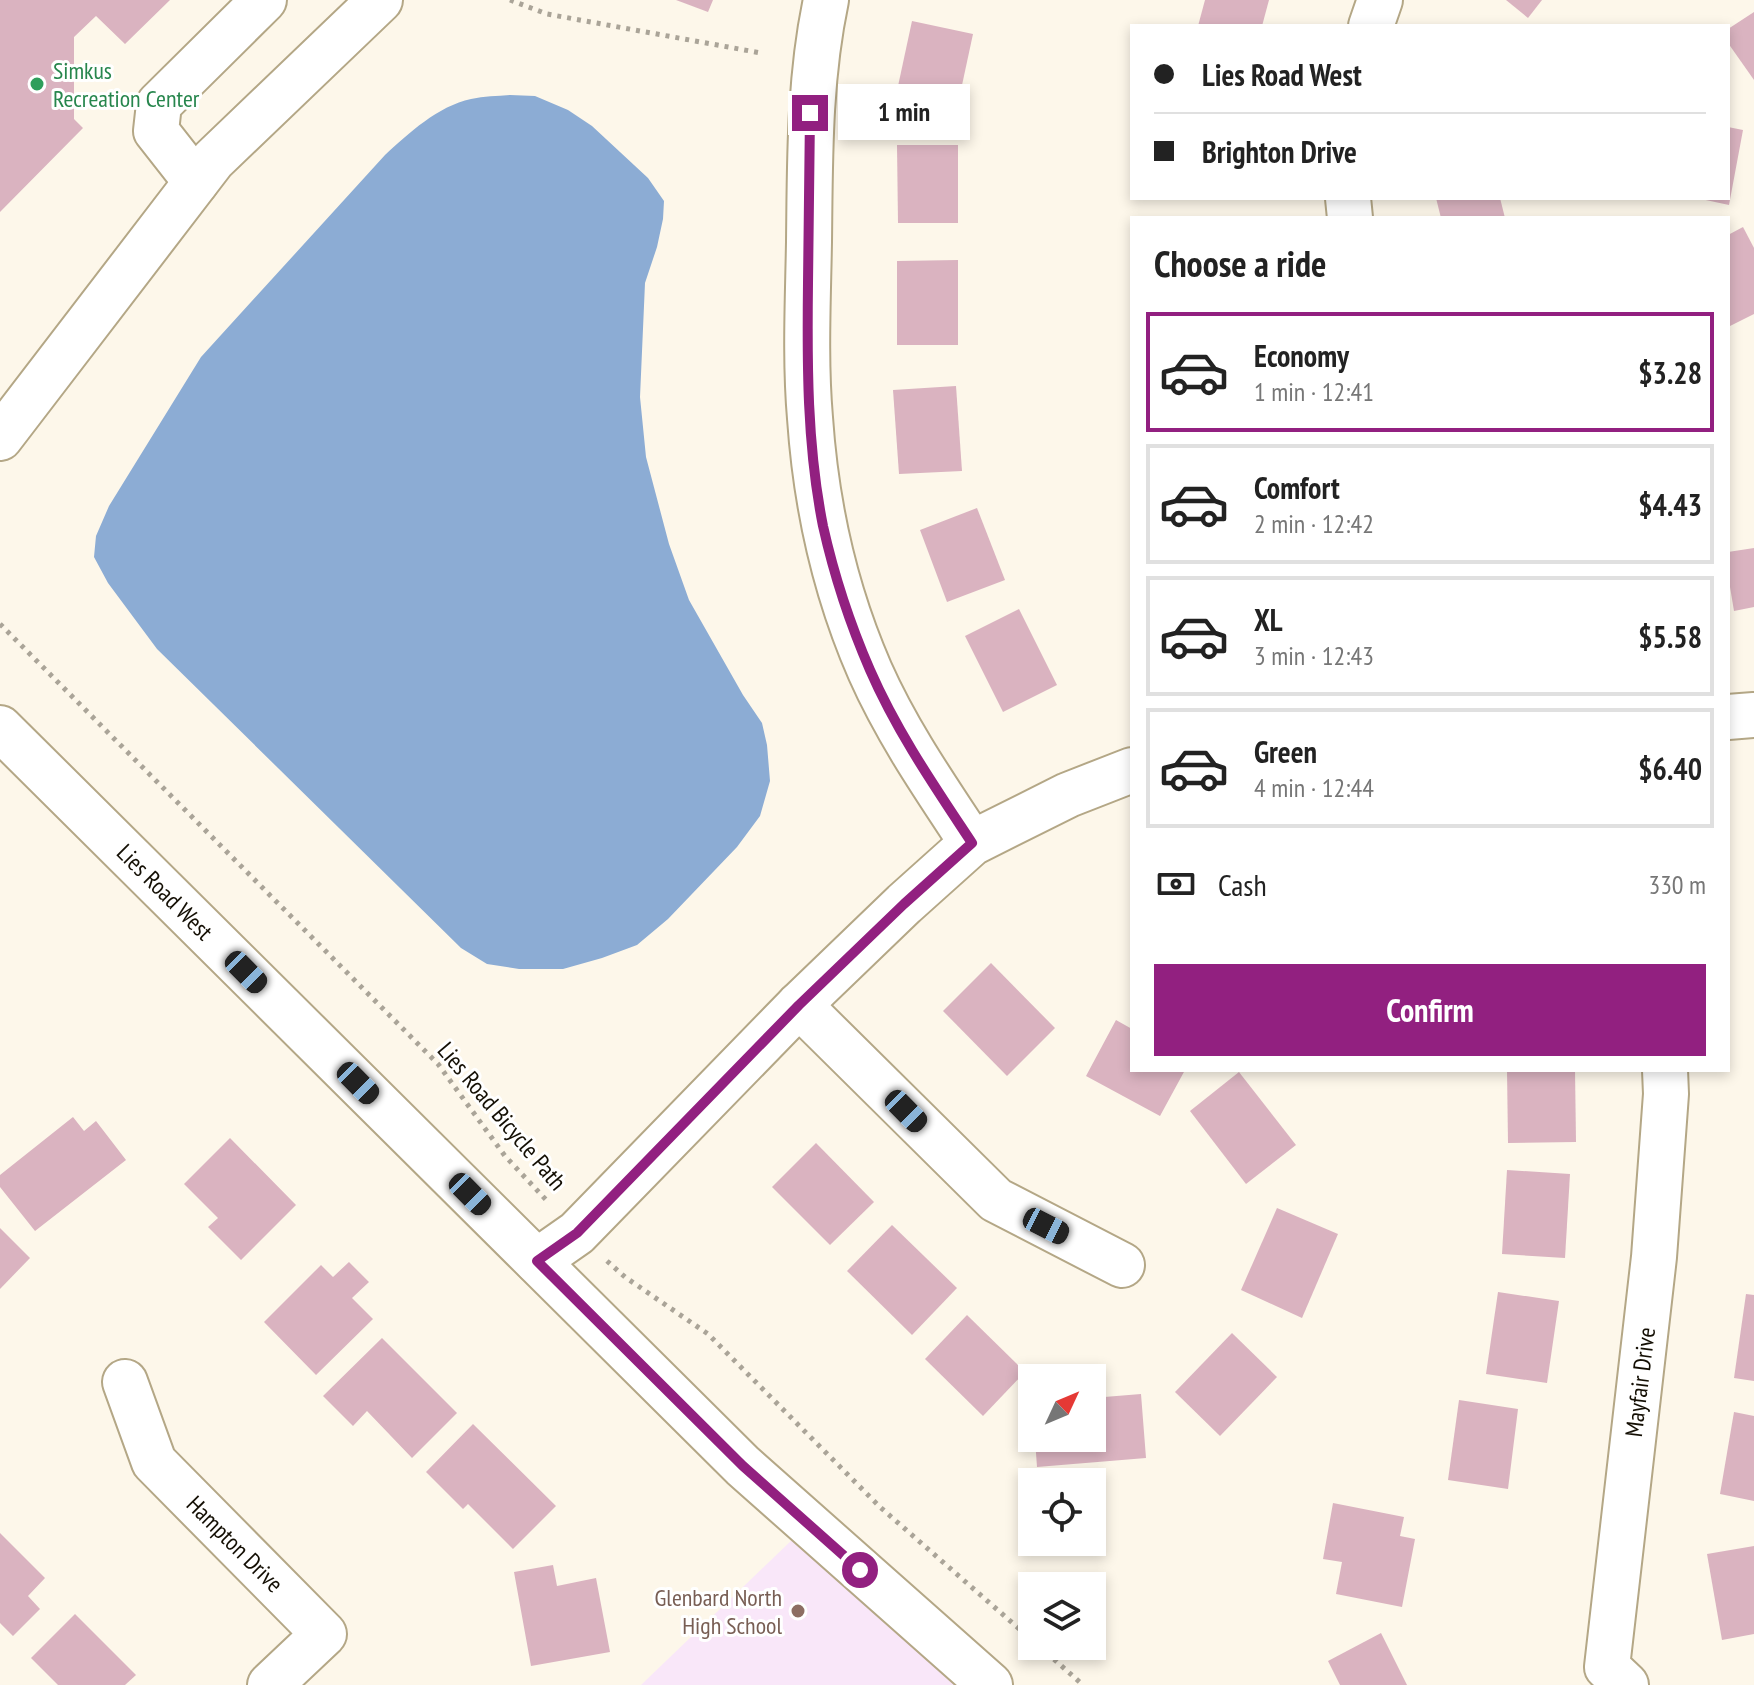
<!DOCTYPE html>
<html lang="en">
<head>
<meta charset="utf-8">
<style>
	:root { --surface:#fff; --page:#f2f2f2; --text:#222; --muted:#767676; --line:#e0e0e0; --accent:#922080 }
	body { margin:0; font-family:"PT Sans Narrow",sans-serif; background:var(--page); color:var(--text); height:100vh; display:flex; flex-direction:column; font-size:30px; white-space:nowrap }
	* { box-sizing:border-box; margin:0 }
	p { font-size:26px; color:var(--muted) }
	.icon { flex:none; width:44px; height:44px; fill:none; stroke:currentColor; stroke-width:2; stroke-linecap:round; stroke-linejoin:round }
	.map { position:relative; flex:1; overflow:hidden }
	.panel { position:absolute; left:1130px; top:216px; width:600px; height:856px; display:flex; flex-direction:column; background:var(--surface); border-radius:0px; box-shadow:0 4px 12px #0003 }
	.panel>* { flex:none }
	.hud { position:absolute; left:1130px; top:24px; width:600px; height:176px; border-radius:0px; box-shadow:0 4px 12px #0003; display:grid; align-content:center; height:176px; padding:0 24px; background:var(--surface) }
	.needle { width:52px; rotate:46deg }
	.buttons { position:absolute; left:1018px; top:1364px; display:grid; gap:16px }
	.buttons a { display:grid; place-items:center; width:88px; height:88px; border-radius:0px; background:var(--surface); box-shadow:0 4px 12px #0003; font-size:40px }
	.end { position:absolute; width:36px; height:36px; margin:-18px; border:10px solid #922080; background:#fff; box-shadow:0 0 0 4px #fff }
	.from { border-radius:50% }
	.bubble { position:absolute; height:56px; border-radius:0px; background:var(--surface); box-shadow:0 4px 12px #0003; font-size:26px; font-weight:800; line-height:56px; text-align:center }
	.car { position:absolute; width:24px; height:48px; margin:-24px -12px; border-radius:10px; box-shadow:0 0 6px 2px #0007; background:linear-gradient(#222 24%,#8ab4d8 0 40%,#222 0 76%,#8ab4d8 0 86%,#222 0) }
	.hud b { display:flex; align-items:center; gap:28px; height:76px; font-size:30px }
	.hud b+b { border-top:2px solid var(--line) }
	.hud i { width:20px; height:20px; background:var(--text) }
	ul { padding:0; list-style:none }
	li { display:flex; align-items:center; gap:24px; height:120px; margin:0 16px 12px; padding:0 8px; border:4px solid var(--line); border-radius:0px }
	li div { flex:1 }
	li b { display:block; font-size:30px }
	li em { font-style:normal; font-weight:800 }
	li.current { border-color:var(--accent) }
	li>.icon { width:72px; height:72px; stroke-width:1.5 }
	h2 { padding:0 24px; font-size:36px; line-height:96px }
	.pay { display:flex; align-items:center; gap:20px; height:88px; padding:0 24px; font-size:30px }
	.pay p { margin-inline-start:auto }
	.action { display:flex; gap:16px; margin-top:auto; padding:16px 24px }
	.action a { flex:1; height:92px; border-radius:0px; background:var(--accent); color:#fff; font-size:32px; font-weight:800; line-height:92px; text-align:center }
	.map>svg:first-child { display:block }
	.education { fill:#f9e7f9 }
	.water { fill:#8cacd4 }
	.building { fill:#dab3c0 }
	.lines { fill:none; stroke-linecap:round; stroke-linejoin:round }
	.minor-casing { stroke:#b4a786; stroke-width:48 }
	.path { stroke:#aaa498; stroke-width:5; stroke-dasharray:4 6; stroke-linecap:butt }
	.minor { stroke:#fff; stroke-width:44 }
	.route { stroke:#922080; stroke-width:10 }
	.leisure-dot { fill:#2e9e5b; stroke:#fff; stroke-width:3 }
	.education-dot { fill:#8d6e63; stroke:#fff; stroke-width:3 }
	.labels { text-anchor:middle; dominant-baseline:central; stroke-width:6; stroke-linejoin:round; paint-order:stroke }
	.leisure-label { font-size:24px; fill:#27864d; stroke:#fff; text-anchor:start }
	.street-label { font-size:24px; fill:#140f04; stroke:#fff }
	.education-label { font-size:24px; fill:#785e54; stroke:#fff; text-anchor:end }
</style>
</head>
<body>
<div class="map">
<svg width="1754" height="1685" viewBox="0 0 1754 1685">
	<rect width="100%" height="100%" fill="#fdf7ea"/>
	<!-- education -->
	<path class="education" d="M795,1537L962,1685H641Z"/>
	<!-- water -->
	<path class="water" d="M510,95L535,96L568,110L592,126L648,178L664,201L663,219L657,247L645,283L640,397L646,457L669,544L689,600L743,695L762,723L767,745L770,781L760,816L737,847L668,919L637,945L602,958L563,969H519L487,964L461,948L157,649L108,583L94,557L96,536L109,506L201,357L385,155C409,133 438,106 471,99C484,96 497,96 510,95Z"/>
	<!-- building -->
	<g class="building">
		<path d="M0,0H170L125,44L96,16L74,37V119L83,128L0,212Z"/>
		<path d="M676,0H713L708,12Z"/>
		<path d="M1205,0H1269L1262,26H1198Z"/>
		<path d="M1506,0H1542L1528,18Z"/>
		<path d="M1754,12V80L1728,43V29Z"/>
		<path d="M912,21L973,34L956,113L895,100Z"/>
		<path d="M1728,127L1743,130L1729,205L1701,199L1702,198H1728Z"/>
		<path d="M897,145H958V223H898Z"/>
		<path d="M1436,198H1500L1505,218H1441Z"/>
		<path d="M1743,227L1754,248V314L1728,327V235Z"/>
		<path d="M958,260V345H897V261Z"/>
		<path d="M956,386L962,471L899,474L893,390Z"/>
		<path d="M977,508L1005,580L947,602L920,530Z"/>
		<path d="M1754,548V607L1734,611L1728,575V552Z"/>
		<path d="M1019,609L1057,685L1003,712L965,636Z"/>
		<path d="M991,963L1055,1028L1007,1076L943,1011Z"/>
		<path d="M1116,1020L1132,1029V1070H1185L1160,1116L1086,1076Z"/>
		<path d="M1507,1070H1575L1576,1142L1508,1143Z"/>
		<path d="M1239,1072L1296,1145L1246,1184L1190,1111Z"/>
		<path d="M73,1117L84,1131L96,1121L126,1160L35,1231L0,1187V1175Z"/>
		<path d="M230,1138L296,1205L241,1260L208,1227L218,1218L184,1184Z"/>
		<path d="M816,1143L874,1202L830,1245L772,1187Z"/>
		<path d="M1507,1170L1570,1174L1565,1258L1502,1254Z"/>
		<path d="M1277,1208L1338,1234L1302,1318L1241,1290Z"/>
		<path d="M892,1225L957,1288L912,1335L847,1271Z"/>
		<path d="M0,1228L30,1258L0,1289Z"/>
		<path d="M349,1262L369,1282L352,1298L373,1319L316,1375L264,1322L321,1265L333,1277Z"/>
		<path d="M1498,1292L1559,1301L1547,1383L1486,1374Z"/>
		<path d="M1746,1294L1754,1295V1381L1734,1378Z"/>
		<path d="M967,1315L1025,1372L983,1416L925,1359Z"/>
		<path d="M1232,1333L1277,1377L1220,1436L1175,1392Z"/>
		<path d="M382,1338L457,1413L412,1458L367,1411L353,1426L323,1396Z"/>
		<path d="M1141,1394L1146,1458L1037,1467L1035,1439L1092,1438V1398Z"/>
		<path d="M1459,1400L1518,1409L1508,1489L1448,1480Z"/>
		<path d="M1734,1412L1754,1416V1501L1720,1494Z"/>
		<path d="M473,1424L556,1506L513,1549L468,1504L463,1509L426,1472Z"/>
		<path d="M1333,1503L1404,1517L1400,1536L1415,1539L1402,1607L1336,1594L1342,1562L1323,1559Z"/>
		<path d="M0,1533L45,1578L28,1596L40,1609L13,1636L0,1623Z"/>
		<path d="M1754,1546V1634L1722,1640L1707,1554Z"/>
		<path d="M553,1565L557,1586L596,1578L610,1652L531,1666L514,1572Z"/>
		<path d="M75,1614L136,1675L125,1685H58L31,1658Z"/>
		<path d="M1381,1633L1407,1685H1340L1328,1661Z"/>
	</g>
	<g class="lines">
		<defs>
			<g id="minor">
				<path d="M826,0C809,80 810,160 809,242C808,300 805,360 810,418C816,505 835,591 870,671C897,732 935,787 972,843"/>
				<path d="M1371,26L1380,0"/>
				<path d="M196,182L156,131L159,104L264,0"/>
				<path d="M1348,198L1350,218"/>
				<path d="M0,438L213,160L380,0"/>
				<path d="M1728,717L1754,715"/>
				<path d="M0,728L743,1466L990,1685"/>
				<path d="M799,1005L996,1200L1122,1265"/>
				<path d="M537,1261L577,1233L799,1005L904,904L972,843L1068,795L1132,770"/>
				<path d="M125,1382L154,1462L324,1634L270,1685"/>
				<path d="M1626,1685L1607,1667L1654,1257L1666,1094L1665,1070"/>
			</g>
		</defs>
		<!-- minor casing -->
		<use href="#minor" class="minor-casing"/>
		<!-- path -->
		<g class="path">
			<path d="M510,0L547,14L761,53"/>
			<path d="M0,624L438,1064L505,1156L549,1203"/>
			<path d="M607,1261L625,1277L708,1334L880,1507L1032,1640"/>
			<path d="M1039,1646L1083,1685"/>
		</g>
		<!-- minor -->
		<use href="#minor" class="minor"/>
	</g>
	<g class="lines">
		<!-- route -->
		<path class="route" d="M810,113C809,170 809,227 808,283C807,364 807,446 823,526C834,575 850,624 870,670C897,732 935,787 972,843L904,904L799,1005L577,1233L537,1261L743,1466L860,1570"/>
	</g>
	<!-- markers -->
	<circle class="leisure-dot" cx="37" cy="84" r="8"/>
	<circle class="education-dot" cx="798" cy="1611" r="8"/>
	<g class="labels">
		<!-- leisure labels -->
		<g class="leisure-label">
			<text x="53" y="70">Simkus<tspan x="53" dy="28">Recreation Center</tspan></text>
		</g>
		<!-- street labels -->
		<g class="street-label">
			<text transform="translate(165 892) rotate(45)">Lies Road West</text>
			<text transform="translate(502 1116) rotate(50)">Lies Road Bicycle Path</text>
			<text transform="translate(1640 1382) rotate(-83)">Mayfair Drive</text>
			<text transform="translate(235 1544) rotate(45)">Hampton Drive</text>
		</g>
		<!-- education labels -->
		<g class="education-label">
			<text x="782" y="1597">Glenbard North<tspan x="782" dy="28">High School</tspan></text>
		</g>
	</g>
</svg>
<div class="buttons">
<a><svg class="needle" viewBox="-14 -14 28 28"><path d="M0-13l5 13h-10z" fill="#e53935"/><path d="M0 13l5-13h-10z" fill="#767676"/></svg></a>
<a><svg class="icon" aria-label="locate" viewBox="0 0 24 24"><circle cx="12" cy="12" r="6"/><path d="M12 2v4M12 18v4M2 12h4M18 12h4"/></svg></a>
<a><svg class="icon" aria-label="layers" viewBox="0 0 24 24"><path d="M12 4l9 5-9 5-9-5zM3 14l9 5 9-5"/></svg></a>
</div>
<i class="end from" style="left:860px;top:1570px"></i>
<i class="end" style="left:810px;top:113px"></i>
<div class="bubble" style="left:838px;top:84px;width:132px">1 min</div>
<i class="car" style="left:246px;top:972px;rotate:135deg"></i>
<i class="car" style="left:358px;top:1083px;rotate:135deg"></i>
<i class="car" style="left:906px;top:1111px;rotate:135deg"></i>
<i class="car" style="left:470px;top:1194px;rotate:135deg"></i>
<i class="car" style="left:1046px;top:1226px;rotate:117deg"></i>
<div class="hud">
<b><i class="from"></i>Lies Road West</b>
<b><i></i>Brighton Drive</b>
</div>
<section class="panel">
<h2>Choose a ride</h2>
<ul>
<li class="current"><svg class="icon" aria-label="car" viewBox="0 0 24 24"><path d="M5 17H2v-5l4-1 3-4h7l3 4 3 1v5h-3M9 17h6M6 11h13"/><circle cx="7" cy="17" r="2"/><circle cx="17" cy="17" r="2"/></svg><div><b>Economy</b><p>1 min · 12:41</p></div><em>$3.28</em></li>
<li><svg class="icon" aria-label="car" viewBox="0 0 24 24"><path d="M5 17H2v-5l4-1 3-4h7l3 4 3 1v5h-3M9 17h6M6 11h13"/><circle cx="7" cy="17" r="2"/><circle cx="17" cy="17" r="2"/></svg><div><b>Comfort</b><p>2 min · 12:42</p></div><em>$4.43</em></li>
<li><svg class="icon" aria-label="car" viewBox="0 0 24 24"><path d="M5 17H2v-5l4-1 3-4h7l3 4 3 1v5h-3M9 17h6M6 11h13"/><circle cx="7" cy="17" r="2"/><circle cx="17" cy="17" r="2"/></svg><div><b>XL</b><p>3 min · 12:43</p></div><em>$5.58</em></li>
<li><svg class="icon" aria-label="car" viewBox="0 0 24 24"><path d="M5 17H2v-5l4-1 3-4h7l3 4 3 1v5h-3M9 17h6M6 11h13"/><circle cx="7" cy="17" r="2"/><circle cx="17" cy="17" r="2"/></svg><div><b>Green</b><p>4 min · 12:44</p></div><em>$6.40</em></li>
</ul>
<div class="pay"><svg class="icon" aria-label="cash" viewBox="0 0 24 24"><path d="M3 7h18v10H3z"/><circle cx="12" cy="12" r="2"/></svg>Cash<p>330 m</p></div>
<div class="action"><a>Confirm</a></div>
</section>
</div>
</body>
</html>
